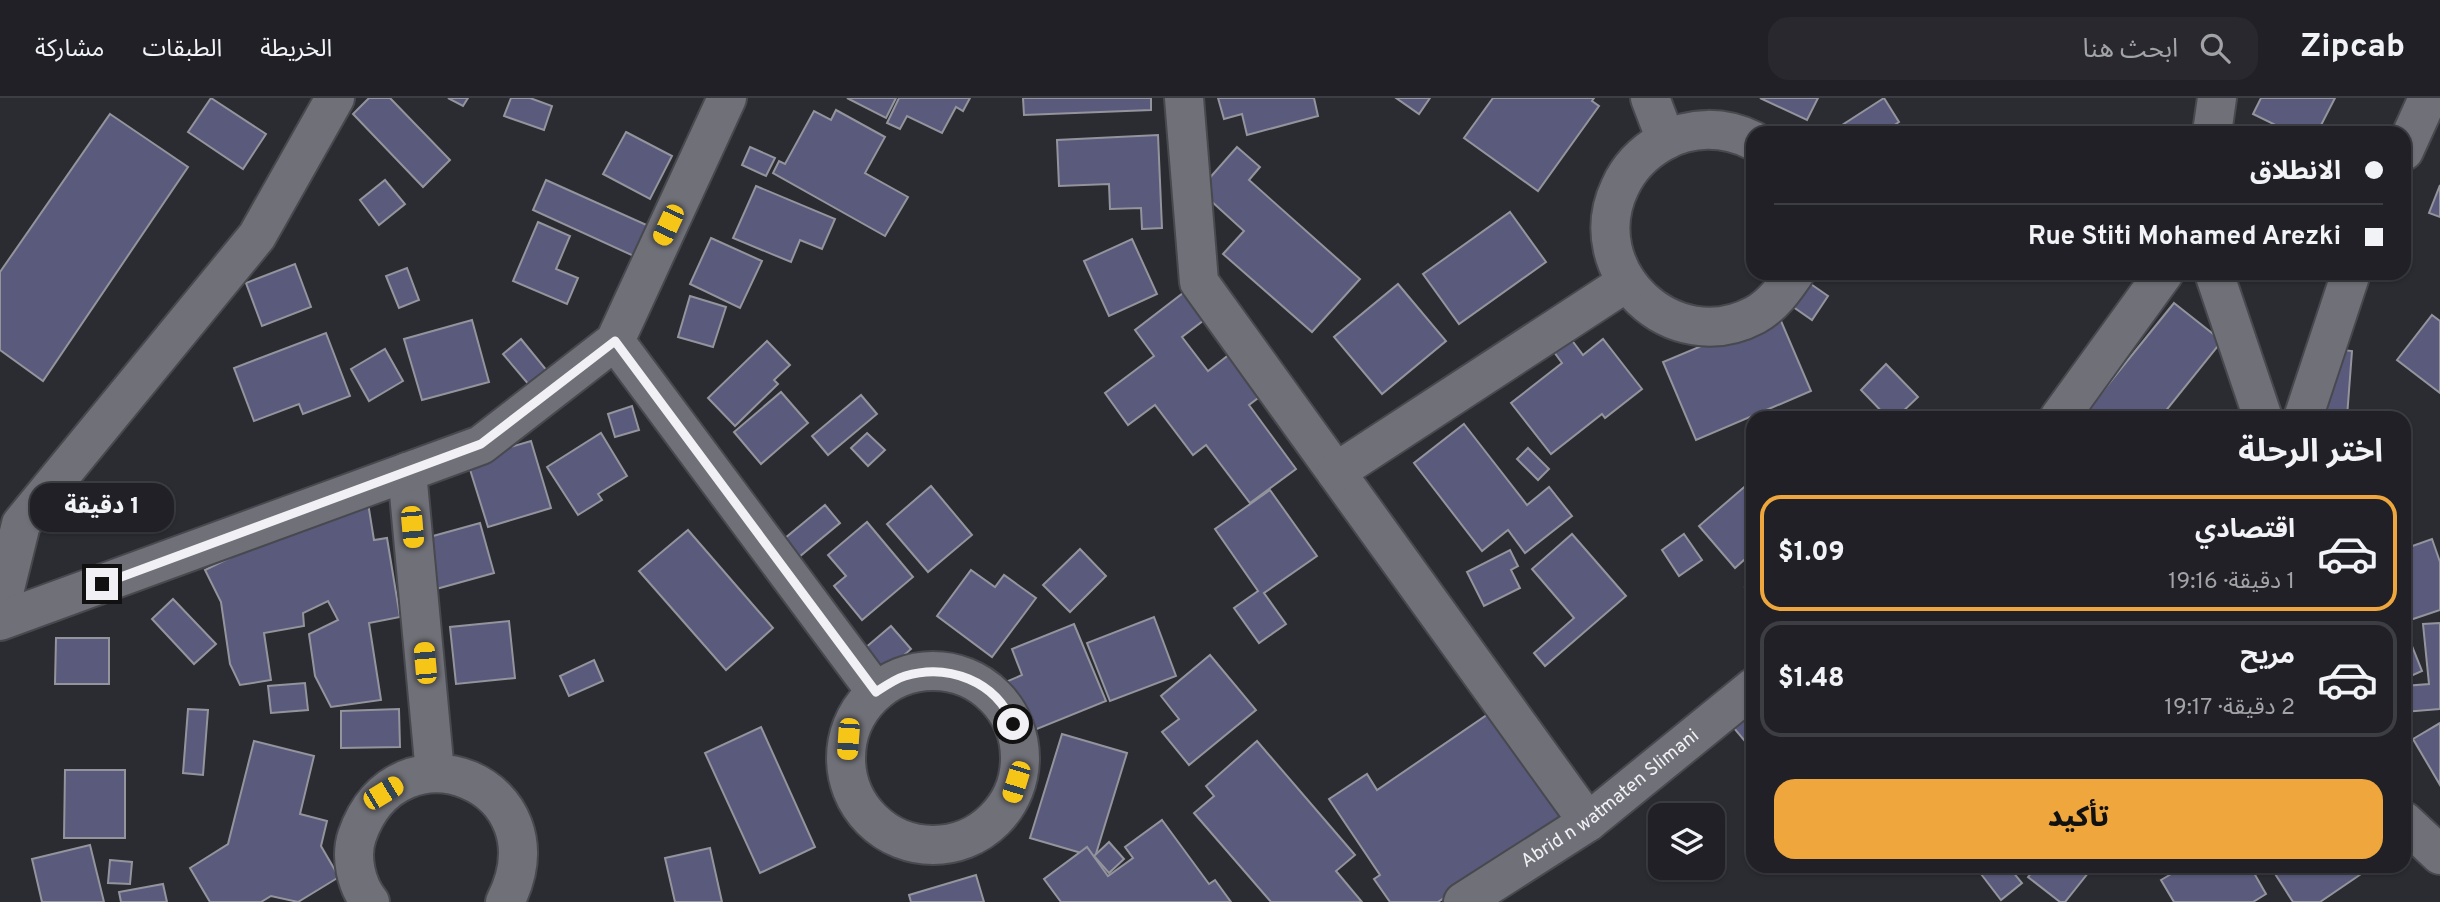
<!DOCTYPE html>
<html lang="ar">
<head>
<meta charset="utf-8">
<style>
	:root { --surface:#202026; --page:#28282e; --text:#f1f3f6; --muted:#a2a3a7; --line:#3d3e43; --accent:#efa73d }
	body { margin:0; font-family:Overpass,"Noto Sans Arabic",sans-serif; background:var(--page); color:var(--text); direction:rtl; height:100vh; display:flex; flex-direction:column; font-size:26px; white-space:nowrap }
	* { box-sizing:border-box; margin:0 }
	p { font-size:23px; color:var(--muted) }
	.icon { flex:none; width:38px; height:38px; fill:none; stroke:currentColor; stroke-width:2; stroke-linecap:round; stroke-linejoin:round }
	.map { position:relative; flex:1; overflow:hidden; direction:ltr }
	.side { position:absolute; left:1746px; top:313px; width:665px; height:462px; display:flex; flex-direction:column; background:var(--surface); border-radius:21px; box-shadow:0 2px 5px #0004,0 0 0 2px var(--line); direction:rtl }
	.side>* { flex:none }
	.banner { position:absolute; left:1746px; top:28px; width:665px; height:154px; border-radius:21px; box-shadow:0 2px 5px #0004,0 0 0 2px var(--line); direction:rtl; display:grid; align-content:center; height:154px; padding:0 28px; background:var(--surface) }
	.tools { position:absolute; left:1648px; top:705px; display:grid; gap:14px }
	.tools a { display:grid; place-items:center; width:77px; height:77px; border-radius:14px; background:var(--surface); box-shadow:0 2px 5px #0004,0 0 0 2px var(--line); font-size:35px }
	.end { position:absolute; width:32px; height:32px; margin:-16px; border:9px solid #f0f0f5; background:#111; box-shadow:0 0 0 4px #111 }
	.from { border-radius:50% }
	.bubble { position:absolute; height:49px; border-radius:21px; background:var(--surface); box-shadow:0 2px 5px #0004,0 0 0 2px var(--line); font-size:23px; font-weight:800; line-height:49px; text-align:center; direction:rtl }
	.car { position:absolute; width:21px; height:42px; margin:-21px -10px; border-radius:9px; box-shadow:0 0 5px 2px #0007; background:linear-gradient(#f5c518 24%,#345 0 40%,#f5c518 0 76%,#345 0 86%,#f5c518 0) }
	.banner b { display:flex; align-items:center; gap:24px; height:66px; font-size:26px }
	.banner b+b { border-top:2px solid var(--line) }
	.banner i { width:18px; height:18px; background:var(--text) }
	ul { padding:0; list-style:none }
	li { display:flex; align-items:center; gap:21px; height:116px; margin:0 14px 10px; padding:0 14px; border:4px solid var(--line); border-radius:21px }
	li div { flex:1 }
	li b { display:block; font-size:26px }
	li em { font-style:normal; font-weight:800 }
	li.active { border-color:var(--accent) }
	li>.icon { width:63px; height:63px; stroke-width:1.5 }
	h2 { padding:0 28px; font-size:32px; line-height:84px }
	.button { display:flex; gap:14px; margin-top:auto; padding:14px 28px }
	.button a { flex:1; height:80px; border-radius:21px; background:var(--accent); color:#111; font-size:28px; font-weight:800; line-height:80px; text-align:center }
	header { display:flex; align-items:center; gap:42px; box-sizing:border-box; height:98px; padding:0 35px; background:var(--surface); border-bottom:2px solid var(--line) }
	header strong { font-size:33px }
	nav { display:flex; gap:38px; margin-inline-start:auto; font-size:24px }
	.search { width:490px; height:63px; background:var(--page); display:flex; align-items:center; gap:18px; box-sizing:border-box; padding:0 24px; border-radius:21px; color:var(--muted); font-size:26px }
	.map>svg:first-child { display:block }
	.building { fill:#5a5a7d; stroke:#94949d; stroke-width:2 }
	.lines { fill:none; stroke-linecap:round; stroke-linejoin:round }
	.minor-casing { stroke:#48484f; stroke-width:42 }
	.minor { stroke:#707078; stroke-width:38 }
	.route { stroke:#f0f0f5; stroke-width:9 }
	.labels { text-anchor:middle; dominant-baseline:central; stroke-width:5; stroke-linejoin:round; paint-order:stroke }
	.street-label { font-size:19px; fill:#f0f0f5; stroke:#212128 }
</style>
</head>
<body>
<header>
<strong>Zipcab</strong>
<div class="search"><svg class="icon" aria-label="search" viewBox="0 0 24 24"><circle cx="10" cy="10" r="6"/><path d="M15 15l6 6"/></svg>ابحث هنا</div>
<nav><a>الخريطة</a><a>الطبقات</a><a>مشاركة</a></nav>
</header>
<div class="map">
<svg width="2440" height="804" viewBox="0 0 2440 804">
	<rect width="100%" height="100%" fill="#2b2b32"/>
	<!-- building -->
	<g class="building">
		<path d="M211,0L266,36L243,71L188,34Z"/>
		<path d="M369,0H390L450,62L423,89L353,16Z"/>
		<path d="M448,0H468L463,8Z"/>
		<path d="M511,0H530L552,8L544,32L504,18Z"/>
		<path d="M847,0H896L886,20Z"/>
		<path d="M899,0H970L963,13L956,9L942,35L907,18L900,31L887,25Z"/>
		<path d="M1023,0H1151V12L1024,17Z"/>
		<path d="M1218,0H1314L1318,18L1247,37L1242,16L1224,21Z"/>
		<path d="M1396,0H1430L1419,16Z"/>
		<path d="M1493,0H1594L1592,3L1599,8L1538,93L1464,40Z"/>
		<path d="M1760,0H1818L1807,22Z"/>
		<path d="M1884,0L1899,24L1882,35H1843L1839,29Z"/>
		<path d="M2261,0H2335L2317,35H2292L2253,16Z"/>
		<path d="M836,12L885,39L865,75L908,99L885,138L773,75L779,63L785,66L814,13L831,22Z"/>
		<path d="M110,16L188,69L43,283L0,252V174Z"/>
		<path d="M626,34L672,58L650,101L603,76Z"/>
		<path d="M1158,37L1162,130L1142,131L1141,110L1110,111L1109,86L1059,88L1057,42Z"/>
		<path d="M750,49L775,60L766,78L742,67Z"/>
		<path d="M1237,49L1260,69L1249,82L1360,181L1312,234L1223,156L1244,133L1199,92Z"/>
		<path d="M385,82L405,106L379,127L360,102Z"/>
		<path d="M546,82L660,133L647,164L533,112Z"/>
		<path d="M2440,87V119L2429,115Z"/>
		<path d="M756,88L835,121L822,151L800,142L791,164L733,140Z"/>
		<path d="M1510,114L1546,164L1459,226L1423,176Z"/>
		<path d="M538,124L570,138L556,171L578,180L567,206L513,183Z"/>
		<path d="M711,140L762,163L740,210L690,186Z"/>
		<path d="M1132,141L1157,196L1109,218L1084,163Z"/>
		<path d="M295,166L311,209L262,228L246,185Z"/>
		<path d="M407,170L419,202L399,210L386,178Z"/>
		<path d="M1815,175H1885V176L1816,179Z"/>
		<path d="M1805,182L1828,198L1812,222L1789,206Z"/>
		<path d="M1398,186L1446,243L1382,296L1334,239Z"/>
		<path d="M1187,192L1208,219L1182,239L1208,273L1235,252L1266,294L1249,307L1296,371L1250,405L1206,347L1193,357L1155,307L1128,327L1105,295L1154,258L1135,232Z"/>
		<path d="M690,198L726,209L713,249L678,239Z"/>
		<path d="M2174,205L2222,243L2160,320H2081Z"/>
		<path d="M1778,216L1811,293L1696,342L1663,264Z"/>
		<path d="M2432,217L2440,223V295L2397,262Z"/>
		<path d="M472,222L489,284L422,302L404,241Z"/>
		<path d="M326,235L350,298L303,316L299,306L254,323L234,270Z"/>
		<path d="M521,241L548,274L530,288L503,256Z"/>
		<path d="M1571,241L1583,257L1603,241L1642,291L1605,320L1602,316L1551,356L1511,305L1562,265L1554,254Z"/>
		<path d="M767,243L790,267L774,282L778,286L735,328L708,300Z"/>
		<path d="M2328,250L2352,253L2347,319L2322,316Z"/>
		<path d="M385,251L403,283L369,303L351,271Z"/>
		<path d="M1886,266L1918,299L1896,320H1888L1861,292Z"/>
		<path d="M781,294L808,325L761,366L734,334Z"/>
		<path d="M861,297L877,316L828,357L812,338Z"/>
		<path d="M632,308L639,332L615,339L608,316Z"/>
		<path d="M1464,326L1527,407L1549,389L1572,418L1525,455L1508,432L1482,453L1414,365Z"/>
		<path d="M601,335L627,378L598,396L602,402L578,417L547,369Z"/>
		<path d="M867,335L885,352L868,368L851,350Z"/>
		<path d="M531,343L551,410L488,429L467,362Z"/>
		<path d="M1528,350L1549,371L1538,382L1517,361Z"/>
		<path d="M1750,384L1754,388V453L1735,470L1699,428Z"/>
		<path d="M931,388L972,437L928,474L887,426Z"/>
		<path d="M1270,392L1317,458L1264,495L1286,526L1259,545L1234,510L1258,493L1215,431Z"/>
		<path d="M368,405L374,442L387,440L400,519L369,525L381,602L331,609L315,578L309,536L338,522L328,503L303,515L304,528L264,535L271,582L240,587L230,566L221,504L205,472L248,451Z"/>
		<path d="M825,407L840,425L799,459L784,441Z"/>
		<path d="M867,424L913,479L862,522L834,488L846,478L828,457Z"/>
		<path d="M480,425L494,475L429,493L415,443Z"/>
		<path d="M688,432L773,530L726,572L639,473Z"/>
		<path d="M1572,436L1626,498L1545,568L1534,555L1574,520L1532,471Z"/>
		<path d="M1684,436L1702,462L1679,478L1662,452Z"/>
		<path d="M2432,441L2440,464V512L2404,524V451Z"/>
		<path d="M1080,451L1106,478L1070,514L1043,487Z"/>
		<path d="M1510,452L1518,468L1511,472L1520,490L1484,508L1467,474Z"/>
		<path d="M971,472L995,489L1004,477L1036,500L992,559L937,518Z"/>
		<path d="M1754,481V498L1745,489Z"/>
		<path d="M173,501L216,546L194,566L152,521Z"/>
		<path d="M1154,519L1176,578L1110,603L1087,545Z"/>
		<path d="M509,523L515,580L456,586L450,529Z"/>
		<path d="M2440,525V611L2404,614V588L2429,586L2423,526Z"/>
		<path d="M1074,526L1106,603L1022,637L1001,586L1022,577L1012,551Z"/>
		<path d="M891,528L911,551L885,574L865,550Z"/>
		<path d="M2408,538L2422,573L2404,581V540Z"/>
		<path d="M56,540H109V586H55Z"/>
		<path d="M1210,557L1256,612L1189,667L1162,634L1179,621L1161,598Z"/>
		<path d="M594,562L603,583L569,598L560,578Z"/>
		<path d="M305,585L308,612L271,615L268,588Z"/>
		<path d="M1500,608L1571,713L1438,804H1390L1374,781L1380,777L1329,701L1367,676L1377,692Z"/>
		<path d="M188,611L208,612L203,677L183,675Z"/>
		<path d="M399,611L400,649L341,650V613Z"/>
		<path d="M1754,612V654L1733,629Z"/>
		<path d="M2440,625V687L2413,641Z"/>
		<path d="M761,629L815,749L760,775L705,655Z"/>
		<path d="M1062,636L1127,655L1095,759L1030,740Z"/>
		<path d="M254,643L314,658L300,716L327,723L321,748L339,779L298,804L271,798L261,804H210L190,770L228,746Z"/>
		<path d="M1257,643L1355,757L1336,773L1362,804H1271L1194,715L1214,698L1206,688Z"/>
		<path d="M65,672H125V740H64Z"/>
		<path d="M1162,722L1209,786L1215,782L1231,804H1061L1044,781L1087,749L1108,778L1133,760L1125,749Z"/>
		<path d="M1109,744L1124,761L1109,775L1094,758Z"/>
		<path d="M90,747L104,804H42L32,761Z"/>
		<path d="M710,750L722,804H675L665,760Z"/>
		<path d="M110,762L132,764L130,786L108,785Z"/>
		<path d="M1990,768H2008L2022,785L2001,802L1981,776Z"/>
		<path d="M2037,768H2090L2092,770L2065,804H2060L2028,779Z"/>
		<path d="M2185,768H2250L2266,796L2253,804H2174L2161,782Z"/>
		<path d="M2270,768H2360L2364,774L2320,804H2293Z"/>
		<path d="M976,777L984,804H911L909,797Z"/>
		<path d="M163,786L167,804H121L119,794Z"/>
	</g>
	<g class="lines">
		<defs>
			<g id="minor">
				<path d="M1184,0L1199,184L1588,724"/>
				<path d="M1650,0L1666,42"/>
				<path d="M2212,35L2217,0"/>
				<path d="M1754,43C1724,28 1691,28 1662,44C1643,55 1629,69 1620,89C1580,173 1673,261 1755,217C1773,207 1784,191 1795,175"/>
				<path d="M2404,53L2428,0"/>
				<path d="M2214,175L2263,320"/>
				<path d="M615,243L876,594"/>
				<path d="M2059,320L2164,175"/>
				<path d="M2303,320L2351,175"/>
				<path d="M407,374L435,675"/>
				<path d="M1336,374L1627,184"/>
				<path d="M0,511L21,426L257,138L335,0"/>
				<path d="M0,523L481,347L615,243L727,0"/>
				<circle cx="933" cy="660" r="87"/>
				<path d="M2404,723L2440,757"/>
				<path d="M370,804C356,787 350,759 357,738C398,619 565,686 505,804"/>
				<path id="s1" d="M1463,804L1588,724L1754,589"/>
			</g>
		</defs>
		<!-- minor casing -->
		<use href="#minor" class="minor-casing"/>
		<!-- minor -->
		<use href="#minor" class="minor"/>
	</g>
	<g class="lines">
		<!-- route -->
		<path class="route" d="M102,486L481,346L615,243L876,594C885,588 895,581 905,578C948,565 996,583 1013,626"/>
	</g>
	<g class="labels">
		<!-- street labels -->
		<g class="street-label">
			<text stroke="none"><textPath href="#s1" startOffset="180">Abrid n watmaten Slimani</textPath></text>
		</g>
	</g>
</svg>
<div class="tools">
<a><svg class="icon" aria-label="layers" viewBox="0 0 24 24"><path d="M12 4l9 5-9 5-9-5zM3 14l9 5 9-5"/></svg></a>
</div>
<i class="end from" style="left:1013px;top:626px"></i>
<i class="end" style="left:102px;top:486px"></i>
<div class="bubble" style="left:30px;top:385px;width:144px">1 دقيقة</div>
<i class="car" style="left:668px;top:127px;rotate:205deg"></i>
<i class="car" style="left:412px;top:429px;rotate:175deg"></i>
<i class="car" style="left:425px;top:565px;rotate:355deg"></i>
<i class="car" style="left:848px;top:641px;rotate:184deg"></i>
<i class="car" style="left:1016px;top:684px;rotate:197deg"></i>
<i class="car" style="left:383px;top:695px;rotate:59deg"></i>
<div class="banner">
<b><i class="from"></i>الانطلاق</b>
<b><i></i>Rue Stiti Mohamed Arezki</b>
</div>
<section class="side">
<h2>اختر الرحلة</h2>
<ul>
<li class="active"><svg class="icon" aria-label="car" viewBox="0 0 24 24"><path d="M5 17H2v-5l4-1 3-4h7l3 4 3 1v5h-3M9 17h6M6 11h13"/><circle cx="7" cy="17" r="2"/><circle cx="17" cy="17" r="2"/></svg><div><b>اقتصادي</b><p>1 دقيقة · 19:16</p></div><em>$1.09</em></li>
<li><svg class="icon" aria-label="car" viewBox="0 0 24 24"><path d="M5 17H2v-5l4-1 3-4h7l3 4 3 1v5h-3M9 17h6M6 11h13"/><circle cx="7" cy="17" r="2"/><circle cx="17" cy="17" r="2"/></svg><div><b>مريح</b><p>2 دقيقة · 19:17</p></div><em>$1.48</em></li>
</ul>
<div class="button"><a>تأكيد</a></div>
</section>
</div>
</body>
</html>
